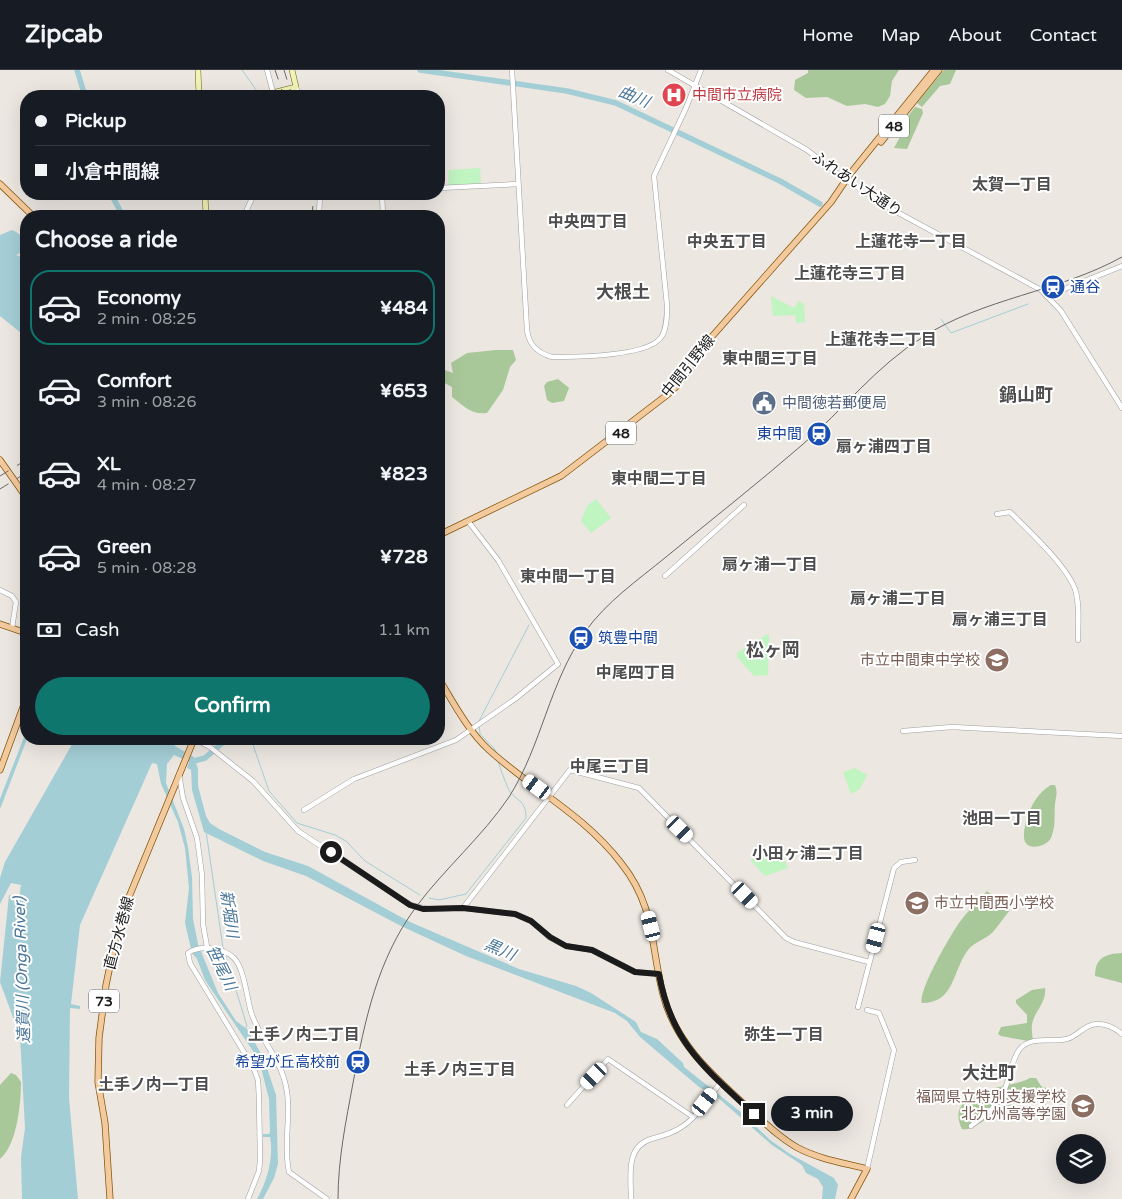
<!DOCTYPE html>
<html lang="en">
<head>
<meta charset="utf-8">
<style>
	:root { --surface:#171b24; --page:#20242c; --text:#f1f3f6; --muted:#9ea1a6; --line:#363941; --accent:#0f766e }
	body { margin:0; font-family:"Varela Round","Noto Sans JP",sans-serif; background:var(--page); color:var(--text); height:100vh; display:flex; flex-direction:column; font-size:19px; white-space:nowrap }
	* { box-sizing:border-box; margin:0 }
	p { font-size:16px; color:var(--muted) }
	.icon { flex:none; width:28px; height:28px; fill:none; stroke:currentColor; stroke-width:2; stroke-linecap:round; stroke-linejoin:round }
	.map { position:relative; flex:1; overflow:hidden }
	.panel { position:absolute; left:20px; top:140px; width:425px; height:535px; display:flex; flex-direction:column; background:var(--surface); border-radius:20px; box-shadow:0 5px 20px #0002 }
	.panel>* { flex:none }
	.guide { position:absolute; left:20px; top:20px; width:425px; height:110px; border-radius:20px; box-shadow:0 5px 20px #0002; display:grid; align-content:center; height:110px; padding:0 15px; background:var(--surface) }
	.controls { position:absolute; left:1056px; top:1064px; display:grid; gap:10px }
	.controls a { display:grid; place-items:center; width:50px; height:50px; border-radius:50%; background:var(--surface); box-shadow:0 5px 20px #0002; font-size:25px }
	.end { position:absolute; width:22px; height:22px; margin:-11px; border:6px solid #1b1b1b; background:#fff; box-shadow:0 0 0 2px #fff }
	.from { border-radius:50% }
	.bubble { position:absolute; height:35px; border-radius:18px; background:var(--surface); box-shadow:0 5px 20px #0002; font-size:16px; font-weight:700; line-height:35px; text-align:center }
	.car { position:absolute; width:15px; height:30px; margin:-15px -8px; border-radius:6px; box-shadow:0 0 4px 1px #0007; background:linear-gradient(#fff 24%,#345 0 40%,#fff 0 76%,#345 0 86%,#fff 0) }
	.guide b { display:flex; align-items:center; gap:18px; height:48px; font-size:19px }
	.guide b+b { border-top:1px solid var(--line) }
	.guide i { width:12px; height:12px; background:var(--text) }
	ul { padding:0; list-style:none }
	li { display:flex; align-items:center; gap:15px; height:75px; margin:0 10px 8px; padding:0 5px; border:2px solid transparent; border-radius:20px }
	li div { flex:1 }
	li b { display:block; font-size:19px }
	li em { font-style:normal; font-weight:700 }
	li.current { border-color:var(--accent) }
	li>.icon { width:45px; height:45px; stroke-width:1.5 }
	h2 { padding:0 15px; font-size:22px; line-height:60px }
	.pay { display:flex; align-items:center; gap:12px; height:55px; padding:0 15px; font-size:19px }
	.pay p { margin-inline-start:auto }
	.cta { display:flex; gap:10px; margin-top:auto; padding:10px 15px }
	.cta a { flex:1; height:58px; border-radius:30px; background:var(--accent); color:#fff; font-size:20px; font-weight:700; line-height:58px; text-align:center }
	header { display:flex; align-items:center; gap:30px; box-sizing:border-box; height:70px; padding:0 25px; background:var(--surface); border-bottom:1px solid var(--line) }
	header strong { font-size:24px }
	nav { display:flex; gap:28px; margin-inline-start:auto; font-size:18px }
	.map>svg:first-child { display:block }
	.forest { fill:#a9c899 }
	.park { fill:#c0f4c1 }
	.water { fill:#a4ced6 }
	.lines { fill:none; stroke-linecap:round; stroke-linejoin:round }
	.stream { stroke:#a4ced6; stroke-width:1 }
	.river { stroke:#a4ced6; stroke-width:5.5 }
	.tertiary-casing { stroke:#9f9f9f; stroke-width:5.5 }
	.secondary-casing { stroke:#62660d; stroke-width:6 }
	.primary-casing { stroke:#86560c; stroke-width:7 }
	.tertiary { stroke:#fff; stroke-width:4.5 }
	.secondary { stroke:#f3f3b8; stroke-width:5 }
	.primary { stroke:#f3ca9e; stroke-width:5.5 }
	.tram { stroke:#696969; stroke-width:1 }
	.rail { stroke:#696969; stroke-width:1; stroke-dasharray:10 10; stroke-linecap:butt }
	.route { stroke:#1b1b1b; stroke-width:6 }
	.labels { text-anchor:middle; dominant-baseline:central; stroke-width:4; stroke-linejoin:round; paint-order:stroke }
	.shield { fill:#fff; stroke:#5f5f5f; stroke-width:1 }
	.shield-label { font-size:14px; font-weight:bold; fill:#1b1b1b }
	.health-label { font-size:15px; fill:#be3a42; stroke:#fff; text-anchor:start }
	.street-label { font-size:15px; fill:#1b1b1b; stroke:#fff }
	.transit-label { font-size:15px; fill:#164399; stroke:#fff; text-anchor:start }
	.service-label { font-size:15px; fill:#4e5e75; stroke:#fff; text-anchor:start }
	.education-label { font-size:15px; fill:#785e54; stroke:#fff; text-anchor:end }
	.water-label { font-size:16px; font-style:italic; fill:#4d789a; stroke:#fff }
	.neighbourhood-label { font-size:16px; font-weight:bold; fill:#4e4e4e; stroke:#fff }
	.quarter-label { font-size:18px; font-weight:bold; fill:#4e4e4e; stroke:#fff }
</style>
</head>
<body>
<header>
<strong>Zipcab</strong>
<nav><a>Home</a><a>Map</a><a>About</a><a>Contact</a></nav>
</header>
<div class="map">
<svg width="1122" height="1129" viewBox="0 0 1122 1129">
	<rect width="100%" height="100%" fill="#ece7e1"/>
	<!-- forest -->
	<g class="forest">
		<path d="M808,0H899L892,11L890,26L885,34L878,37L865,34L847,36L827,27L806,28L794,20L795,10L808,3Z"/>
		<path d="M944,0H956L950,14L940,16L922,37L917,33Z"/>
		<path d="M915,37L922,39L923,43L907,79L894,78L900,67L898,59Z"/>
		<path d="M496,280H513L516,290L510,297L503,320L487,343C471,345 464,336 452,327V317L439,310V298L453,303L451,293L467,283Z"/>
		<path d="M558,309L569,318L564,331L552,333L547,330L544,316L547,312Z"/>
		<path d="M1051,715H1055C1058,723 1056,726 1055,734C1054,746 1056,756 1051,768C1047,776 1030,781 1025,772C1022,764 1026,752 1028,745C1033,732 1039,722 1051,715Z"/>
		<path d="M987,821L1010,840C1004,847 999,855 993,862C986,869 974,872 968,880C952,901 955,933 922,933C918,921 950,866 959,853C967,842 978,831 987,821Z"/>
		<path d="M1122,883V913L1095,906C1095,887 1106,884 1122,883Z"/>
		<path d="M1045,918C1047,933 1034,941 1032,955C1031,960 1033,967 1033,972L1001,966L998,964L1001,957L1027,953V945L1016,933V930L1032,920Z"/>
		<path d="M11,1003L16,1005L21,1012C21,1033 17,1075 0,1089V1015Z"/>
		<path d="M1030,1008H1036L1041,1016L1056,1022V1025C1040,1036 1020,1030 1003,1038C991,1043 974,1062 962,1059C942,1018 1012,1019 1030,1008Z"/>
	</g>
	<!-- park -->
	<g class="park">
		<path d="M480,98L481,114L448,116L449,100Z"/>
		<path d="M771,226L794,238L799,231L804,234L805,252L796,253L795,245L773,246Z"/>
		<path d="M596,429L611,448L591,463L581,451L587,436Z"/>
		<path d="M767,564L769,565L768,605L754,606L737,587V583Z"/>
		<path d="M855,698L867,705L860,719L851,724L843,702Z"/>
		<path d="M780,779L788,798L765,806L750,790Z"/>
	</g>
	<!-- water -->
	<g class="water">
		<path d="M12,160C21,164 26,169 26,180L16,185L26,189V267L0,246V165Z"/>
		<path d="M26,662L27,669L0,739V729Z"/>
		<path d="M75,669H171L175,676L194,687L198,699V716L206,746L210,753L219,759L265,782L308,796L410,852L519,899L576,916L591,923L636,952L641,962L657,969L683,993L684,997L742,1043L770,1070L790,1084L834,1108L838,1115L835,1129H822L823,1117L818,1109L806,1103L802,1095L772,1075L716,1026L699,1017L640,967L627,951L615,943L466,886L401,856L306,806L263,791L204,762L192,720L191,700L187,698L189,692L174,685L167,694L166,713L184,759L188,777L192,807L193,849L198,874L218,923L236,951L247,959L264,989L276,1025L278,1094L274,1108L263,1129H257C267,1111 274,1088 270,1067H263V1064H269L270,1062L269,1029L259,990L205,910L197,889L192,883L185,853L189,818L185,778L178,752L161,714L157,694L152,693L80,855L71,934L80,936V939L70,938L69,1028L78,1129H22L21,1087L25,1058L20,966L0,912L9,825L19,827L21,815L11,813L0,834V808L5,792Z"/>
	</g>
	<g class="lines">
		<!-- stream -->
		<g class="stream">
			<path d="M242,0L259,24"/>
			<path d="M941,249L951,263L1028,234"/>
			<path d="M479,651L529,555"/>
			<path d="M479,655L480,664L494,678L496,682"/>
			<path d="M251,669L269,721L297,753L335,765L346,771L365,791L420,825"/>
			<path d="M206,761L223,878"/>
			<path d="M429,828L439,830L466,824L526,748C526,728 515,732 508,718C504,708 501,701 498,691"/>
			<path d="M225,884L247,956L245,959"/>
		</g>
		<!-- river -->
		<g class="river">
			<path d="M77,0L85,26"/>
			<path d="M420,0L567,21L616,33L780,111L820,134"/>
			<path d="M111,124L123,146"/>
			<path d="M194,691L205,688L227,669"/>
		</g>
		<defs>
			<g id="tertiary">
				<path d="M267,0L274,26"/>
				<path d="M512,0L527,260C529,275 537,283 552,287C575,287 650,287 662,266C667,257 667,245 667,235L654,106L686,38L701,0"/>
				<path d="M668,0L807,80L846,110L895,141L1041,220L1061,241L1122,338"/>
				<path d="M296,17L299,26"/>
				<path d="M439,118L518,114"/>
				<path d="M382,124L383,146"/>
				<path d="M244,146L254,124"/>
				<path d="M319,146L320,124"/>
				<path d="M1047,226L1122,196"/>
				<path d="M997,444L1010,442C1029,461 1066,495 1075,519C1080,534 1078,554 1078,570"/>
				<path d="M665,506L744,435"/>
				<path d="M0,520L12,526L16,532L12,558"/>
				<path d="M903,661L952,657L1122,666"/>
				<path d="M195,669L210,677L253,711L298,761L410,835L428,839L463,838L515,844L531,851L549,867L566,876L592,880L635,902L659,904"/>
				<path d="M179,704L183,728L197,768L202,805L203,854L207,877"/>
				<path d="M304,740L354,709L456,670L515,629L558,594L498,490L468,451"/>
				<path d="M463,838L570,700L639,718L786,868L794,872L869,892"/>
				<path d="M858,937L894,798L901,792L915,790"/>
				<path d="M567,1035L608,989L693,1047"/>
				<path d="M971,1056C986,1044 999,1036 1006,1016C1010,1005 1012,990 1019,980C1030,965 1051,973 1067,969C1078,966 1085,954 1097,954C1106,954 1115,958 1122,964"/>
				<path d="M867,1099L894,980L879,943L867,940"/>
				<path d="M248,1129L259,1101L260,1090L259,1028L258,1010L253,997L190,893L188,883C200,875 223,877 234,888C244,898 247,928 251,942C260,971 282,988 287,1022C291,1048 283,1076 289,1102L327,1129"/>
				<path d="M631,1129C631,1107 625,1077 651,1069C662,1066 674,1063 683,1056C698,1046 709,1027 721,1012"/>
			</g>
			<g id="secondary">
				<path d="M198,0L199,26"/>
				<path d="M260,26L296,17L292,0"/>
				<path d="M205,124L206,146"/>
			</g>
			<g id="primary">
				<path d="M881,72L939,0"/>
				<path d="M0,114L33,146"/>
				<path d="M0,390L26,427"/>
				<path d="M439,465L561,406L667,325L677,316L708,271L831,132L850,104L934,0"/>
				<path d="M0,554L26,563"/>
				<path d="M439,609C453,632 468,661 489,680C533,720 583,744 621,793C656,837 650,874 663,924C675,972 710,1003 745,1035C762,1050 778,1067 798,1078C819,1089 844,1093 867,1099L851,1129"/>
				<path d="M0,700L26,629"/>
				<path d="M110,1129L105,1053L98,1012L99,968L106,915L115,872L129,827L194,669"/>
			</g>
		</defs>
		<!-- tertiary casing -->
		<use href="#tertiary" class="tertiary-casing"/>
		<!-- secondary casing -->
		<use href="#secondary" class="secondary-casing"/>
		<!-- primary casing -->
		<use href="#primary" class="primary-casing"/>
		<!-- tertiary -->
		<use href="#tertiary" class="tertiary"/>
		<!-- secondary -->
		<use href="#secondary" class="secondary"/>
		<!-- primary -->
		<use href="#primary" class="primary"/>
		<!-- tram -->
		<path class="tram" d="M338,1129C338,1089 346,1051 353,1013C365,950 377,890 416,837C445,798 482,767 509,727C542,675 549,613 585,562C606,532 638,510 666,487C711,450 757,414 802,375C843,340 876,296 923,267C983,228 1059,222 1122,187"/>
		<!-- rail -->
		<g class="rail">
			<path d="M275,0L284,26"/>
			<path d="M284,0L292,26"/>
			<path d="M312,146L314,124"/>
			<path d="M0,406L26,390"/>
			<path d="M0,419L26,403"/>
		</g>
	</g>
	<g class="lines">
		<!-- route -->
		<path class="route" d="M331,782L410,835L423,839L463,838L515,844L531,851L550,867L566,876L592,880L635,902L659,904C671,973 706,999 754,1044"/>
	</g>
	<!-- icons -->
	<defs>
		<symbol id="hospital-disc" viewBox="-11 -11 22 22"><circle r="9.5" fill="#e0444e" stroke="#fff"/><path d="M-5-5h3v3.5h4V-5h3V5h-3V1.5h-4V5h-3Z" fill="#fff"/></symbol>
		<symbol id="station-disc" viewBox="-11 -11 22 22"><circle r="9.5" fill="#1a4fb4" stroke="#fff"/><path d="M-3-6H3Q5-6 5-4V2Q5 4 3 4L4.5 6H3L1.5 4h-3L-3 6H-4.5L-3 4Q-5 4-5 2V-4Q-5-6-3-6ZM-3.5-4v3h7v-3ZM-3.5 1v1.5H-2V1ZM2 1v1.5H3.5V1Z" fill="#fff"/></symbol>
		<symbol id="civic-disc" viewBox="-11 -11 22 22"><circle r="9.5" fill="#5c6f8a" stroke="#fff"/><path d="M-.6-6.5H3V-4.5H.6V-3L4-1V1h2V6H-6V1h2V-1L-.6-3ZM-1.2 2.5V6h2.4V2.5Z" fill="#fff"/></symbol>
		<symbol id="school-disc" viewBox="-11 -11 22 22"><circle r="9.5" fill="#8d6e63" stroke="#fff"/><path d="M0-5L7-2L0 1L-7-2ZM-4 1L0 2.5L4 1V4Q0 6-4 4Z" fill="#fff"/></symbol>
	</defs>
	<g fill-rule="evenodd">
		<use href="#hospital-disc" x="660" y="11" width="28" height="28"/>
		<use href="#station-disc" x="1039" y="203" width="28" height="28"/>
		<use href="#civic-disc" x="750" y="319" width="28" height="28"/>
		<use href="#station-disc" x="805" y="350" width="28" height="28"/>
		<use href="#station-disc" x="567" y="554" width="28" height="28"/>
		<use href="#school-disc" x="983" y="576" width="28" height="28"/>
		<use href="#school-disc" x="903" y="819" width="28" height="28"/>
		<use href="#station-disc" x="344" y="978" width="28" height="28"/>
		<use href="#school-disc" x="1069" y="1022" width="28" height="28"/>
	</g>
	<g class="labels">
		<!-- shield labels -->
		<g class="shield">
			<rect x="879" y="44.5" width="30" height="23" rx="4"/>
			<rect x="606" y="351.5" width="30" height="23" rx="4"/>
			<rect x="89" y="919.5" width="30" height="23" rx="4"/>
		</g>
		<g class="shield-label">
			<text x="894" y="56">48</text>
			<text x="621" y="363">48</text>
			<text x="104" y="931">73</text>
		</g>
		<!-- health labels -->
		<g class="health-label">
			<text x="692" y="25">中間市立病院</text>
		</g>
		<!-- street labels -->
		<g class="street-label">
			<text transform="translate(857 114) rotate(34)">ふれあい大通り</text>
			<text transform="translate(688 296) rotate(-51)">中間引野線</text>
			<text transform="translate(119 863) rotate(-75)">直方水巻線</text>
		</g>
		<!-- transit labels -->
		<g class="transit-label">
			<text x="1070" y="217">通谷</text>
			<text x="802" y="364" text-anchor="end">東中間</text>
			<text x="598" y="568">筑豊中間</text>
			<text x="340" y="992" text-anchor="end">希望が丘高校前</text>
		</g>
		<!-- service labels -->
		<g class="service-label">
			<text x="782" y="333">中間徳若郵便局</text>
		</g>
		<!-- education labels -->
		<g class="education-label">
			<text x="980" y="590">市立中間東中学校</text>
			<text x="934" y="833" text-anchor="start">市立中間西小学校</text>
			<text x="1066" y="1027">福岡県立特別支援学校<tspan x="1066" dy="17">北九州高等学園</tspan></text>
		</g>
		<!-- water labels -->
		<g class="water-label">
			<text transform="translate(634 27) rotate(23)">曲川</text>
			<text transform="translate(229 844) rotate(82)">新堀川</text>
			<text transform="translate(500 880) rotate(23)">黒川</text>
			<text transform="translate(221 898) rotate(64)">笹尾川</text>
			<text transform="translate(22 900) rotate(-92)">遠賀川 (Onga River)</text>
		</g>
		<!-- neighbourhood labels -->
		<g class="neighbourhood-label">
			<text x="1012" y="115">太賀一丁目</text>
			<text x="588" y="152">中央四丁目</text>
			<text x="727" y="172">中央五丁目</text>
			<text x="911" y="172">上蓮花寺一丁目</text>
			<text x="850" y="204">上蓮花寺三丁目</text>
			<text x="881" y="270">上蓮花寺二丁目</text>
			<text x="770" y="289">東中間三丁目</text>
			<text x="884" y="377">扇ヶ浦四丁目</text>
			<text x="659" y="409">東中間二丁目</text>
			<text x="770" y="495">扇ヶ浦一丁目</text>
			<text x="568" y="507">東中間一丁目</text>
			<text x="898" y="529">扇ヶ浦二丁目</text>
			<text x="1000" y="550">扇ヶ浦三丁目</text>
			<text x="636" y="603">中尾四丁目</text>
			<text x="610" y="697">中尾三丁目</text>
			<text x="1002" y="749">池田一丁目</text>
			<text x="808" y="784">小田ヶ浦二丁目</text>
			<text x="304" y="965">土手ノ内二丁目</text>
			<text x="784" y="965">弥生一丁目</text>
			<text x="460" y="1000">土手ノ内三丁目</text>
			<text x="154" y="1015">土手ノ内一丁目</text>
		</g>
		<!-- quarter labels -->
		<g class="quarter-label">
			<text x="623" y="222">大根土</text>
			<text x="1026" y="325">鍋山町</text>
			<text x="773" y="580">松ヶ岡</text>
			<text x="989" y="1003">大辻町</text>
		</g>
	</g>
</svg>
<div class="controls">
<a><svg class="icon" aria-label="layers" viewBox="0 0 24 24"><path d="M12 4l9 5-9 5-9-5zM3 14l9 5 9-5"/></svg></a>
</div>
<i class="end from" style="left:331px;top:782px"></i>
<i class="end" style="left:754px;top:1044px"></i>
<div class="bubble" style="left:771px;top:1026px;width:82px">3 min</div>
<i class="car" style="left:537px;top:717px;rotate:306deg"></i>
<i class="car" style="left:680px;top:759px;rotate:135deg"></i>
<i class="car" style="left:745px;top:825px;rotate:136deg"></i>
<i class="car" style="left:651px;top:856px;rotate:346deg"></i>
<i class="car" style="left:876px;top:868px;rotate:195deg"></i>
<i class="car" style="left:594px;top:1006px;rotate:224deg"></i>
<i class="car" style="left:705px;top:1032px;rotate:38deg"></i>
<div class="guide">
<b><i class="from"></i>Pickup</b>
<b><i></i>小倉中間線</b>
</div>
<section class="panel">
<h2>Choose a ride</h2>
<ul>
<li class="current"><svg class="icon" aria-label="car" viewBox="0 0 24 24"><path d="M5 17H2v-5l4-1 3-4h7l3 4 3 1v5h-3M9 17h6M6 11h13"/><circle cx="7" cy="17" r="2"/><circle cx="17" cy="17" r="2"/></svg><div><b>Economy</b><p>2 min · 08:25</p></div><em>¥484</em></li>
<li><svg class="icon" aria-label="car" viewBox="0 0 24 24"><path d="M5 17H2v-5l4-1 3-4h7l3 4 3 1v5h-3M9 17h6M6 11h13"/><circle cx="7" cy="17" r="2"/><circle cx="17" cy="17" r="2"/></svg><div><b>Comfort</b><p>3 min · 08:26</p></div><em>¥653</em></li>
<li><svg class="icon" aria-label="car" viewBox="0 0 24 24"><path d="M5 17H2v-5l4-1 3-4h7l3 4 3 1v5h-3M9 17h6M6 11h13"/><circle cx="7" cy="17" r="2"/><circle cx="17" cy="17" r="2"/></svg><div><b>XL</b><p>4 min · 08:27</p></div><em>¥823</em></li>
<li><svg class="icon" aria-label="car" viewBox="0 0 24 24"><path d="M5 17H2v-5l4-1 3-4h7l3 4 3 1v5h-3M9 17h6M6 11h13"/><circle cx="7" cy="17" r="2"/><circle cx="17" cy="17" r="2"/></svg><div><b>Green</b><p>5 min · 08:28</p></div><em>¥728</em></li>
</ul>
<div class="pay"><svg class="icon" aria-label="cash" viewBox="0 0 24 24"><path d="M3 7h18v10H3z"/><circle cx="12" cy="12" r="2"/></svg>Cash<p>1.1 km</p></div>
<div class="cta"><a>Confirm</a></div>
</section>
</div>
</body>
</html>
